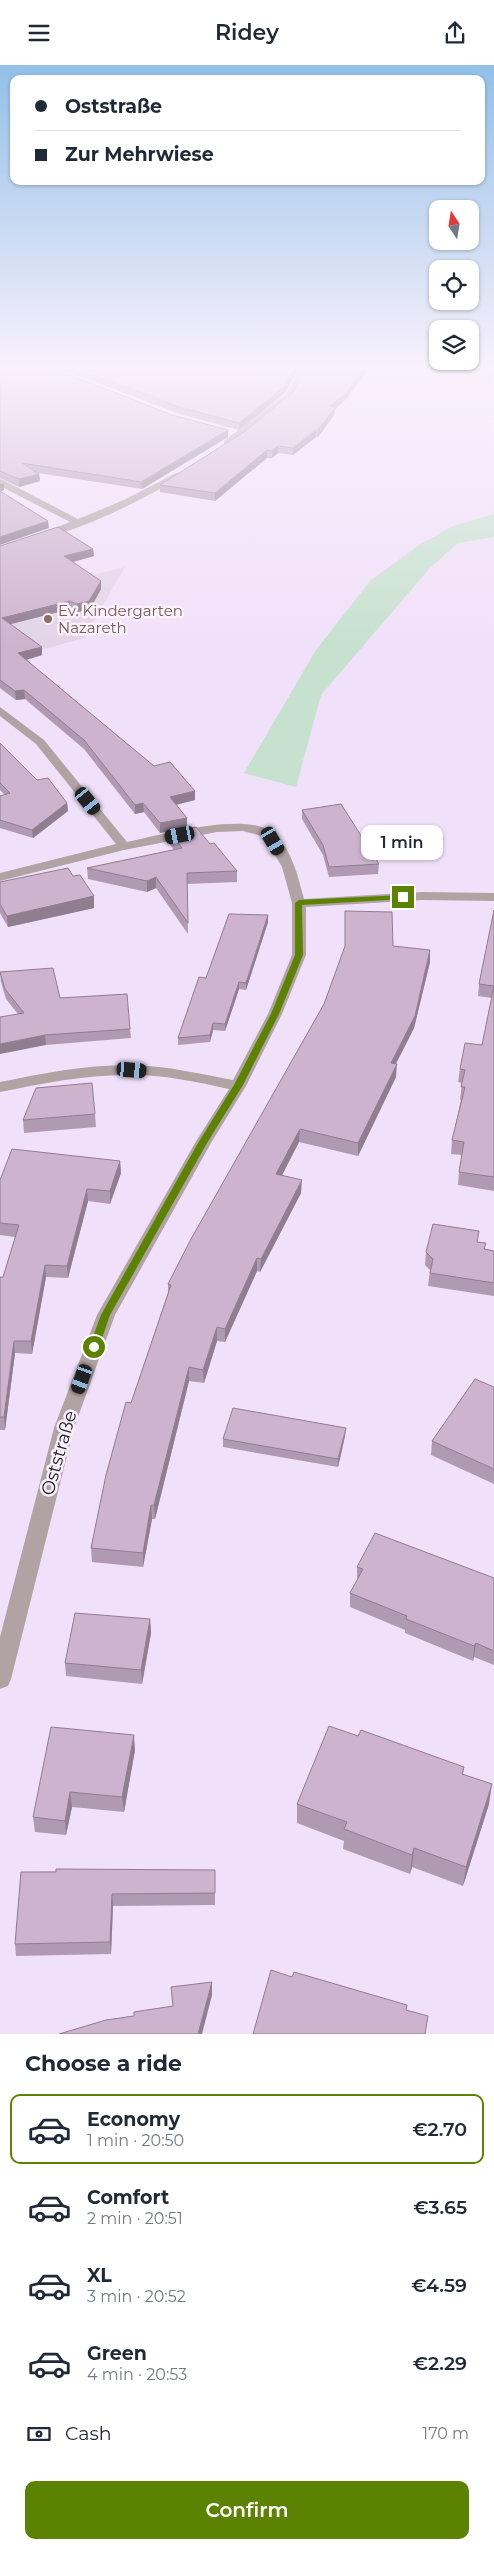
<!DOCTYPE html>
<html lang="en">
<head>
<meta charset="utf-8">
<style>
	:root { --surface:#fff; --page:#f2f2f3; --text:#1f2937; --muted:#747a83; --line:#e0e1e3; --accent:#5c8202 }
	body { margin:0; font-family:Montserrat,sans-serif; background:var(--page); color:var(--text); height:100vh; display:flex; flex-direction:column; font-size:19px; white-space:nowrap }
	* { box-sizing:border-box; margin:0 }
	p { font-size:16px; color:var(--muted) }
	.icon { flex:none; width:28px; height:28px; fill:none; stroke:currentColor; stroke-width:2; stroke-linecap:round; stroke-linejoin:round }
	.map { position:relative; height:1969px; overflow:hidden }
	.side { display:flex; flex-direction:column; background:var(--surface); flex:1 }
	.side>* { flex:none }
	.banner { position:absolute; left:10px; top:10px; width:475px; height:110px; border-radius:10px; box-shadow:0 1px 4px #0004; display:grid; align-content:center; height:110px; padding:0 25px; background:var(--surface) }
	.needle { width:32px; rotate:348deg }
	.controls { position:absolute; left:429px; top:135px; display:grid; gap:10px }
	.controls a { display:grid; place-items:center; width:50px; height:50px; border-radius:10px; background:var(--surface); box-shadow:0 1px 4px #0004; font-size:25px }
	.end { position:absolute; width:22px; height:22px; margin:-11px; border:6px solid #5c8202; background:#fff; box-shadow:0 0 0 2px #fff }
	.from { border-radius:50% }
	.bubble { position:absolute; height:35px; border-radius:10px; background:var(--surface); box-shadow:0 1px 4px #0004; font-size:16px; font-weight:600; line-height:35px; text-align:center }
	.car { position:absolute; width:15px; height:30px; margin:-15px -8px; border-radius:6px; box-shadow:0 0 4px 1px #0007; background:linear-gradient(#222 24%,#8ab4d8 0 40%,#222 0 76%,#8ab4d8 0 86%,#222 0) }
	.banner b { display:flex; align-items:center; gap:18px; height:48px; font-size:19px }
	.banner b+b { border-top:1px solid var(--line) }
	.banner i { width:12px; height:12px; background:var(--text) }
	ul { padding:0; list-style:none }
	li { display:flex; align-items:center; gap:15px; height:70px; margin:0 10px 8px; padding:0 15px; border:2px solid transparent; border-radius:10px }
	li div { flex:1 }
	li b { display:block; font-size:19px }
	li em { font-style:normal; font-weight:600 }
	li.selected { border-color:var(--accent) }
	li>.icon { width:45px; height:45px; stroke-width:1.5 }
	h2 { padding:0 25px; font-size:22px; line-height:60px }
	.pay { display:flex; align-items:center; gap:12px; height:55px; padding:0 25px; font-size:19px }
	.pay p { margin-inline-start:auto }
	.button { display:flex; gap:10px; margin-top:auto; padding:10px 25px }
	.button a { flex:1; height:58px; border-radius:10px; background:var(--accent); color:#fff; font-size:20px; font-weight:600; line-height:58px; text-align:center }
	header { display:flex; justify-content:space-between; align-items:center; height:65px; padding:0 25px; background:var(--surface); font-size:22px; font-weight:600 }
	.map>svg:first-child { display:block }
	.education { fill:#e2d4e7 }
	.green { fill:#c6e1cd }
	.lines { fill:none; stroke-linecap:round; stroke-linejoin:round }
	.minor { fill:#b1a3a4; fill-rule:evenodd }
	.wall { fill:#b09ab1 }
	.shaded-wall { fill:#907d90 }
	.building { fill:#cdb3ce; stroke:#907d90 }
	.route { fill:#5c8202 }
	.education-dot { fill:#8d6e63; stroke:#f9f2fc; stroke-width:2 }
	.labels { text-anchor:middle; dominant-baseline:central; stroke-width:5; stroke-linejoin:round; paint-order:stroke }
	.far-education-label { font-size:15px; fill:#785e54; stroke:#f9f2fc; text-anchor:start }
	.street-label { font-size:18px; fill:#29222b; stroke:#f9f2fc }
</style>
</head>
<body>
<header><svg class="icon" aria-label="menu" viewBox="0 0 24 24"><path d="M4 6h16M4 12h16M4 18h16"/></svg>Ridey<svg class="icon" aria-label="share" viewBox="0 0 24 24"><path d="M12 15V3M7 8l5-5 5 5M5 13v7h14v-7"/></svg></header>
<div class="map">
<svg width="494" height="1969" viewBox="0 0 494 1969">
	<rect width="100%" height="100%" fill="#f1e0f9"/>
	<!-- education -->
	<path class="education" d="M125,502L84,573L19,591L0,534Z"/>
	<!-- green -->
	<path class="green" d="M494,449V472L458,478L429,504L321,630L296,722L244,708L316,585L370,516L419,480L453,461Z"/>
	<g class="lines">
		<!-- minor -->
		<g class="minor">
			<path d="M300,305H308L292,332L230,380H224V376L286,329Z"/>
			<path d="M176,408L180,411L179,413C137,438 89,461 42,474L39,473V469L70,457L0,421V414L3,415L78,454L124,435Z"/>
			<path d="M0,642L44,675L127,777C160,770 242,747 270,766C291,780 298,811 304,834L422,827L494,828V836L422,835L306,842V890L282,949L246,1021L211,1078L115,1250L74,1363L11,1614L8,1621L0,1624V1572L54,1363L97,1250L195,1078L229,1024C197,1017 165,1010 133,1010C89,1009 44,1018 0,1027V1017C44,1008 89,999 134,1000C167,1001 201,1009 233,1015L268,949L292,890V838L282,802L268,778L261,771L243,766L217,767L124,785L0,816V808L116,779L36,679L0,651Z"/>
		</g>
	</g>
	<!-- wall -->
	<g class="wall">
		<path d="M0,305L228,372L142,424L38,408L39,409L40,416L19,422L0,413Z"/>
		<path d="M63,305H298L285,328L239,365L180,349Z"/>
		<path d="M305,305H368L345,335L335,344L334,350L318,372H316L293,390L278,388L272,393H267L215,436L160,427V420L244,367L293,327Z"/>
		<path d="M0,481L93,484L94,491L73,497L101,516V524L90,544L78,547L70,544L11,559L42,590L26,595L195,735L176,740L187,753V762L160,768L144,747L135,749L84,684L25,634L16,635L0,623Z"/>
		<path d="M0,678L37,715L67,738L68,746L33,773L0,763V731L5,730L0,725Z"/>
		<path d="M302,745L379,799L378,809L329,812L323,790L302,754Z"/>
		<path d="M169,767L210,779L237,806V817L187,819L188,869L156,823L147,827L88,814L87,803L174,785L169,778Z"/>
		<path d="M73,811L94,831V843L8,862L0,848V817Z"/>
		<path d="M494,845V1126L458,1120L459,1107L462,1090L451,1089L452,1075L461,1035H460L462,1018L458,1017L460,1004L482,980L492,933L478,931L479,919Z"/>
		<path d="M345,846L393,881L430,897L414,963L396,999V1012L358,1091L299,1077L282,1110L301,1128L260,1207L257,1206L225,1277L217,1276L204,1318L189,1316L155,1454H152L143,1502L92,1497L91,1483L131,1338L168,1228V1219L324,939L345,883Z"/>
		<path d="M268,850V857L246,925L239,924L225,966L213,965L210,977L178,980V973L206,913Z"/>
		<path d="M0,907L130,964L131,973L46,980L18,949L6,934L1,917Z"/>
		<path d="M95,1049L96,1062L24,1068L23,1055Z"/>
		<path d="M120,1096L121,1108L110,1139L88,1136L68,1213L46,1212L32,1289L15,1288L5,1365H0V1212H3L15,1172L0,1170V1115Z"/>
		<path d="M478,1177L485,1184L494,1186V1231L428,1221L430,1205L425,1200L426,1187Z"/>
		<path d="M494,1322V1419L431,1390L432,1376Z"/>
		<path d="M345,1371L338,1402L223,1382V1374Z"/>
		<path d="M357,1502L494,1513V1600L474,1592L473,1596L405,1568V1565L350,1542V1528L357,1516Z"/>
		<path d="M150,1554L151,1568L142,1619L66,1611L65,1598Z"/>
		<path d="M358,1671L464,1702L463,1709L489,1739L463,1821L412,1802L410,1809L343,1784L344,1776L297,1758V1739Z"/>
		<path d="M135,1685L124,1747L72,1742L66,1770L35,1767L33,1752Z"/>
		<path d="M215,1805V1840L113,1841L111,1889L16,1891L15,1879L21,1807Z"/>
	</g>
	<!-- shaded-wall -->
	<g class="shaded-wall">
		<path d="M294,305H298L285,328L239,365V358Z"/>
		<path d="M363,305H368L345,335L335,344L334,350L318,372V365L330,341Z"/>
		<path d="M228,365V372L142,424L141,417Z"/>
		<path d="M316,365V372L293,390V383Z"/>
		<path d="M278,381V388L272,393V386Z"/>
		<path d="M267,385V393L215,436V428Z"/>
		<path d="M39,409L40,416L19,422V414Z"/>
		<path d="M4,418V425L0,427V419Z"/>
		<path d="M48,456L49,463L0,480V472Z"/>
		<path d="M93,484L94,491L65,499L64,491Z"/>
		<path d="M101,516V524L90,544L78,547L77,539Z"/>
		<path d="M70,536V544L3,561L2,553Z"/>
		<path d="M42,582V590L19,597L18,588Z"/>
		<path d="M24,625L25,634L16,635L15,626Z"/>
		<path d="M195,726V735L170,741V732Z"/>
		<path d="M67,738L68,746L33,773L32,765Z"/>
		<path d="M143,738L144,747L135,749V740Z"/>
		<path d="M187,753V762L160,768V758Z"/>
		<path d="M156,812V823L147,827V816Z"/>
		<path d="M94,831V843L8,862L7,851Z"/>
		<path d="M268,850V857L246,925V918Z"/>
		<path d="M430,885V897L414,963L390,1010L391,998Z"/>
		<path d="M239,917V924L225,966V959Z"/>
		<path d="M213,958V965L210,977V970Z"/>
		<path d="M45,970L46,980L0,989V979Z"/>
		<path d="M397,999L396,1012L358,1091V1078Z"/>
		<path d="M300,1064L299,1077L276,1122V1109Z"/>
		<path d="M120,1096L121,1108L110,1139V1126Z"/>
		<path d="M302,1115L301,1128L260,1207L261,1194Z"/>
		<path d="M87,1124L88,1136L68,1213L67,1201Z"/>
		<path d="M257,1193V1206L225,1277V1264Z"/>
		<path d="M45,1200L46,1212L32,1289L31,1276Z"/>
		<path d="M217,1262V1276L204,1318L203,1305Z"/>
		<path d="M14,1276L15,1288L5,1365L4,1352Z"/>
		<path d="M189,1302V1316L155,1454L154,1440Z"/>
		<path d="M346,1363L345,1371L338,1402V1394Z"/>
		<path d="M151,1440L152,1454L143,1502V1488Z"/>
		<path d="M150,1554L151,1568L142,1619L141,1605Z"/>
		<path d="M476,1578L474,1592L473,1596L474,1581Z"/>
		<path d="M134,1670L135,1685L124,1747L122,1732Z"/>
		<path d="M492,1719L489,1739L463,1821L466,1802Z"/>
		<path d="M70,1727L72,1742L66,1770L65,1756Z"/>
		<path d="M414,1783L412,1802L410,1809L412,1790Z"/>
		<path d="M112,1829L113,1841L111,1889L110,1877Z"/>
		<path d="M212,1917V1930L202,1969H198Z"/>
	</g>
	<!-- building -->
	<g class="building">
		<path d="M0,305H58L172,350L228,365L141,417L22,398L39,409L19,414L0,406Z"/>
		<path d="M80,305H294L285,321L239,358L179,342Z"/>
		<path d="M305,305H363L346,328L330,341L335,343L318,365H316L293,383L278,381L272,386L267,385L215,428L160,420L244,367L293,327Z"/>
		<path d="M0,426L48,456L0,472Z"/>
		<path d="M58,462L93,484L64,491L101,516L89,536L77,539L70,536L2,553L42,582L18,588L154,701L170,697L195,726L170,732L187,753L160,758L143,738L135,740L84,675L24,625L15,626L0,615V481Z"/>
		<path d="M0,678L37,715L48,713L67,738L32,765L0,755V731L10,728L0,718Z"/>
		<path d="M341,739L379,799L329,802L323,780L302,745Z"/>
		<path d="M196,762L210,779L214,778L237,806L187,808L188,858L156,812L147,816L87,803L182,783L169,767Z"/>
		<path d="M68,803L73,811L80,810L94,831L7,851L0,839V817Z"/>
		<path d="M494,845V921L479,919Z"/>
		<path d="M345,846L392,847L393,881L430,885L415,951L391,998L397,999L358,1078L300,1064L276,1109L302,1115L261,1194L257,1193L225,1264L217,1262L203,1305L189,1302L154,1440H151L143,1488L91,1483L106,1410L126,1337L131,1338L171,1220L168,1219L191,1174L324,939L345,881Z"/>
		<path d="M229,849L268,850L246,918L239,917L225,959L213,958L210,970L178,973L199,912L206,913Z"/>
		<path d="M53,903L60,933L127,929L130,964L45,970L0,979V952L24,948L5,924L0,907Z"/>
		<path d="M494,921V1112L459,1107L464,1077L452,1075L465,1022H461L465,1005L460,1004L465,978L482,980Z"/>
		<path d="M92,1018L95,1049L23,1055L36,1023Z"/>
		<path d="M12,1084L120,1096L110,1126L87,1124L67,1201L45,1200L31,1276H14L4,1352H0V1212H3L19,1160L0,1158V1115Z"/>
		<path d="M433,1159L479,1166L477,1177L486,1178L484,1184L494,1186V1218L430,1208L433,1194L426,1187Z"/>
		<path d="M475,1314L494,1322V1404L432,1376Z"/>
		<path d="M233,1343L346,1363L338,1394L223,1374Z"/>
		<path d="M375,1468L494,1513V1586L476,1578L474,1581L406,1554L407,1551L350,1528L363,1504L357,1502Z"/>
		<path d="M75,1548L150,1554L141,1605L65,1598Z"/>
		<path d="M329,1661L358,1671L361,1665L464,1702L462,1709L492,1719L466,1802L414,1783L412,1790L344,1764L347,1757L297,1739Z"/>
		<path d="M51,1662L134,1670L122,1732L70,1727L65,1756L33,1752Z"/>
		<path d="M56,1804L215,1805V1828L112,1829L110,1877L15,1879L21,1807H56Z"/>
		<path d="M271,1905L292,1912L294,1907L407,1940L406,1945L428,1951L425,1969H253Z"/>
		<path d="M212,1917L198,1969H59L106,1955L134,1951V1947L173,1941L171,1922Z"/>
	</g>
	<!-- sky -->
	<linearGradient id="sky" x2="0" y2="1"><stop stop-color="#92c0e8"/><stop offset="0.52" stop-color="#f9f1fc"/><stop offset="1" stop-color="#f9f1fc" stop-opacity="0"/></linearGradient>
	<rect width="494" height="581" fill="url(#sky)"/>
	<!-- route -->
	<path class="route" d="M403,830L405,834L302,840L303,890L279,949L243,1020L207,1078L110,1250L99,1282L97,1285H90L89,1282L101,1250L198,1078L234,1020L271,949L295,890V838L299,835Z"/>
	<!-- markers -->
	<circle class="education-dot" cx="48" cy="554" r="5"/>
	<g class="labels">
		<!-- far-education labels -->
		<g class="far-education-label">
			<text x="58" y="545">Ev. Kindergarten<tspan x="58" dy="17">Nazareth</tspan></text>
		</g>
		<!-- street labels -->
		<g class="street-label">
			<text transform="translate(59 1388) rotate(-74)">Oststraße</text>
		</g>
	</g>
</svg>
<div class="controls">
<a><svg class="needle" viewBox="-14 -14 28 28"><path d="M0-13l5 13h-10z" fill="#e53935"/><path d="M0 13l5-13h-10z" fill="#747a83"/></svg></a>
<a><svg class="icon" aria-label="locate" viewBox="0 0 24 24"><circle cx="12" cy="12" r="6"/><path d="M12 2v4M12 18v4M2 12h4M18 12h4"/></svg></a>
<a><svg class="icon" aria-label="layers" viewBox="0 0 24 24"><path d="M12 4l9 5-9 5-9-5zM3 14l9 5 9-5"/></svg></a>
</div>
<i class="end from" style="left:94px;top:1282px"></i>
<i class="end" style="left:403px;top:832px"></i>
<div class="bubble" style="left:361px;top:760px;width:82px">1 min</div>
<i class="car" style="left:88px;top:736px;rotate:141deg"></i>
<i class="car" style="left:180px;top:770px;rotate:259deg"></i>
<i class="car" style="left:273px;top:776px;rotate:150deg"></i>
<i class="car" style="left:132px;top:1005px;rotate:95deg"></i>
<i class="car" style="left:82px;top:1314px;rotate:200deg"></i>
<div class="banner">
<b><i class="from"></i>Oststraße</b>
<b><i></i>Zur Mehrwiese</b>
</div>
</div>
<section class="side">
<h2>Choose a ride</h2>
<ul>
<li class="selected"><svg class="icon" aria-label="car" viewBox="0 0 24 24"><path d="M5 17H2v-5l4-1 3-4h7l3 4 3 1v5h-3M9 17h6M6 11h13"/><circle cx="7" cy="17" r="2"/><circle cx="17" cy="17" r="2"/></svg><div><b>Economy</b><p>1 min · 20:50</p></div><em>€2.70</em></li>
<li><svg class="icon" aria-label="car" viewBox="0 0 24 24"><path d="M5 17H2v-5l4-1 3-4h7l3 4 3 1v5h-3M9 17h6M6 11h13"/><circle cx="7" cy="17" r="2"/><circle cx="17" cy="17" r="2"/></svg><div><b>Comfort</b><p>2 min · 20:51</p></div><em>€3.65</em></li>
<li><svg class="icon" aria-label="car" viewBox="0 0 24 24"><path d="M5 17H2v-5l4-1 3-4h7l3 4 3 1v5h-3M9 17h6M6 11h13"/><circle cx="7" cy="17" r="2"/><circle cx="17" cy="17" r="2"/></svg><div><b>XL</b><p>3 min · 20:52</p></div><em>€4.59</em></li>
<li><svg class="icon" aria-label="car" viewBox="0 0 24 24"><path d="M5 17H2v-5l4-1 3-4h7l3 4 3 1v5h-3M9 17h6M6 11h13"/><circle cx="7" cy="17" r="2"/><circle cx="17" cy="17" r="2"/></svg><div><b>Green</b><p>4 min · 20:53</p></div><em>€2.29</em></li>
</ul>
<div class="pay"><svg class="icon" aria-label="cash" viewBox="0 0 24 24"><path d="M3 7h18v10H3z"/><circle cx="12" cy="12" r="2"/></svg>Cash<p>170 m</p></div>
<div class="button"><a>Confirm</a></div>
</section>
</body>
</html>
